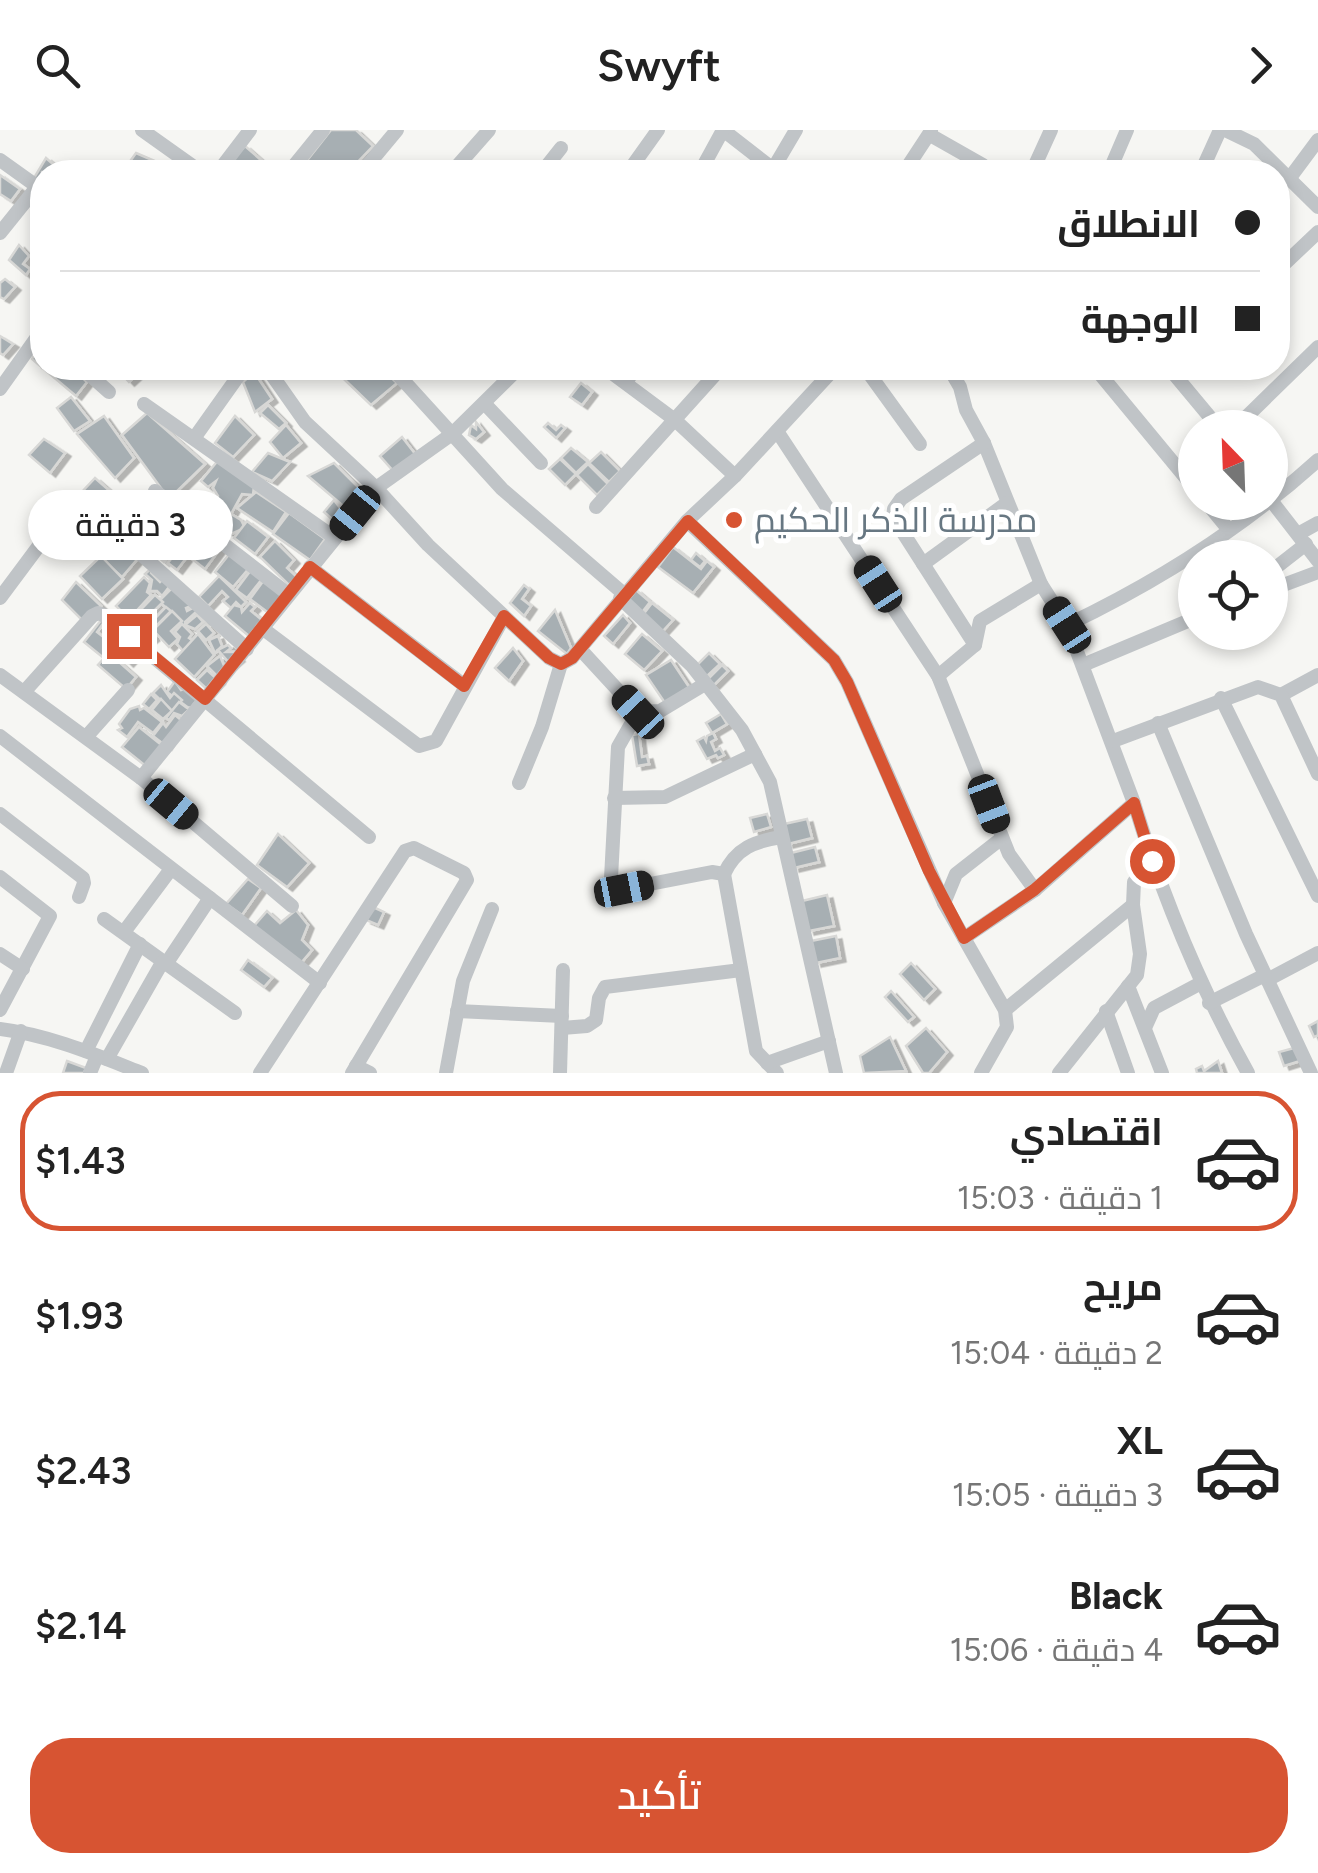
<!DOCTYPE html>
<html lang="ar">
<head>
<meta charset="utf-8">
<style>
	:root { --surface:#fff; --page:#f2f2f2; --text:#222; --muted:#767676; --line:#e0e0e0; --accent:#d75432 }
	body { margin:0; font-family:Figtree,Cairo,sans-serif; background:var(--page); color:var(--text); direction:rtl; height:100vh; display:flex; flex-direction:column; font-size:38px; white-space:nowrap }
	* { box-sizing:border-box; margin:0 }
	p { font-size:32px; color:var(--muted) }
	.icon { flex:none; width:55px; height:55px; fill:none; stroke:currentColor; stroke-width:2; stroke-linecap:round; stroke-linejoin:round }
	.map { position:relative; height:943px; overflow:hidden; direction:ltr }
	.panel { display:flex; flex-direction:column; background:var(--surface); flex:1 }
	.panel>* { flex:none }
	.top-card { position:absolute; left:30px; top:30px; width:1260px; height:220px; border-radius:40px; box-shadow:0 5px 15px #0003; direction:rtl; display:grid; align-content:center; height:220px; padding:0 30px; background:var(--surface) }
	.needle { width:65px; rotate:337deg }
	.fabs { position:absolute; left:1178px; top:280px; display:grid; gap:20px }
	.fabs a { display:grid; place-items:center; width:110px; height:110px; border-radius:50%; background:var(--surface); box-shadow:0 5px 15px #0003; font-size:50px }
	.end { position:absolute; width:45px; height:45px; margin:-22px; border:12px solid #d75432; background:#fff; box-shadow:0 0 0 5px #fff }
	.from { border-radius:50% }
	.bubble { position:absolute; height:70px; border-radius:35px; background:var(--surface); box-shadow:0 5px 15px #0003; font-size:32px; font-weight:600; line-height:70px; text-align:center; direction:rtl }
	.car { position:absolute; width:30px; height:60px; margin:-30px -15px; border-radius:12px; box-shadow:0 0 8px 2px #0007; background:linear-gradient(#222 24%,#8ab4d8 0 40%,#222 0 76%,#8ab4d8 0 86%,#222 0) }
	.top-card b { display:flex; align-items:center; gap:35px; height:95px; font-size:38px }
	.top-card b+b { border-top:2px solid var(--line) }
	.top-card i { width:25px; height:25px; background:var(--text) }
	ul { padding:18px 0 0; list-style:none }
	li { display:flex; align-items:center; gap:30px; height:140px; margin:0 20px 15px; padding:0 10px; border:5px solid transparent; border-radius:40px }
	li div { flex:1 }
	li b { display:block; font-size:38px }
	li em { font-style:normal; font-weight:600 }
	li.selected { border-color:var(--accent) }
	li>.icon { width:90px; height:90px; stroke-width:1.5 }
	.action { display:flex; gap:20px; margin-top:auto; padding:20px 30px }
	.action a { flex:1; height:115px; border-radius:40px; background:var(--accent); color:#fff; font-size:40px; font-weight:600; line-height:115px; text-align:center }
	header { display:flex; justify-content:space-between; align-items:center; height:130px; padding:0 30px; background:var(--surface); font-size:45px; font-weight:600 }
	.map>svg:first-child { display:block }
	.building { fill:#a7afb3; stroke:#d8d8d6; stroke-width:2.5; filter:url(#shadow) }
	.lines { fill:none; stroke-linecap:round; stroke-linejoin:round }
	.minor { stroke:#c0c4c7; stroke-width:14 }
	.route { stroke:#d75432; stroke-width:12 }
	.poi-dot { fill:#d75432; stroke:#fff; stroke-width:4 }
	.labels { text-anchor:middle; dominant-baseline:central; stroke-width:10; stroke-linejoin:round; paint-order:stroke }
	.poi-label { font-size:35px; fill:#677782; stroke:#fff; text-anchor:start }
</style>
</head>
<body>
<header><svg class="icon" aria-label="forward" viewBox="0 0 24 24"><path d="M9 5l7 7-7 7"/></svg>Swyft<svg class="icon" aria-label="search" viewBox="0 0 24 24"><circle cx="10" cy="10" r="6"/><path d="M15 15l6 6"/></svg></header>
<div class="map">
<svg width="1318" height="943" viewBox="0 0 1318 943">
	<defs>
		<filter id="shadow"><feDropShadow dx="5.5" dy="3.5" stdDeviation="0" flood-color="#0004"/></filter>
	</defs>
	<rect width="100%" height="100%" fill="#f6f6f3"/>
	<!-- building -->
	<g class="building">
		<path d="M331,0H356L373,16L348,42H298Z"/>
		<path d="M245,16L262,31L257,41L259,42H221Z"/>
		<path d="M136,23L180,42H134L126,37Z"/>
		<path d="M46,28L62,42H42V53L34,48Z"/>
		<path d="M0,45L20,59L11,71L0,64Z"/>
		<path d="M19,115L29,126L23,134L30,139L26,145L9,130Z"/>
		<path d="M5,149L15,157L4,169L0,167V153Z"/>
		<path d="M0,206L13,214L3,225L0,223Z"/>
		<path d="M42,211V238H72L87,252L76,266L32,229Z"/>
		<path d="M116,238H144L129,252Z"/>
		<path d="M361,238H381L397,253L371,275L345,250Z"/>
		<path d="M254,242L272,269L255,282L243,252Z"/>
		<path d="M581,253L592,262L582,275L570,267Z"/>
		<path d="M71,267L90,291L74,301L57,278Z"/>
		<path d="M268,275L286,293L279,299L260,283Z"/>
		<path d="M147,283L205,334L169,369L122,305Z"/>
		<path d="M104,286L134,328L115,348L77,304Z"/>
		<path d="M235,286L254,305L233,327L215,313Z"/>
		<path d="M476,292L484,302L476,309L469,305L471,295L476,299Z"/>
		<path d="M548,293L556,300L561,295L565,298L556,308L544,297Z"/>
		<path d="M286,295L301,313L283,328L270,312Z"/>
		<path d="M402,307L416,325L395,343L380,326Z"/>
		<path d="M44,309L65,323L50,343L29,325Z"/>
		<path d="M571,318L588,332L576,343L561,328Z"/>
		<path d="M601,322L620,341L609,352L589,333Z"/>
		<path d="M268,323L290,332L272,351L252,342Z"/>
		<path d="M220,328L254,356L253,365L242,364L231,384L241,390L245,398L231,404L204,384L218,366L213,358L216,351L208,357L201,351Z"/>
		<path d="M560,329L576,344L565,355L549,339Z"/>
		<path d="M334,333L362,361L348,380L308,346Z"/>
		<path d="M588,334L608,354L597,365L577,345Z"/>
		<path d="M95,348L137,385L123,400L79,365Z"/>
		<path d="M256,362L286,382L273,402L237,378Z"/>
		<path d="M334,370L340,378L333,390L324,382Z"/>
		<path d="M289,383L325,409L310,430L273,404Z"/>
		<path d="M173,385L178,389L166,403L171,407L164,416L172,423L164,432L134,406L150,388L162,398Z"/>
		<path d="M180,389L192,398L182,411L193,419L177,440L168,433L176,422L167,415L173,406L168,404Z"/>
		<path d="M247,391L268,407L255,424L234,408Z"/>
		<path d="M196,396L222,416L205,439L191,428L197,420L185,411Z"/>
		<path d="M117,405L140,426L122,447L98,426Z"/>
		<path d="M275,411L294,430L287,438L297,447L289,455L260,427Z"/>
		<path d="M673,417L701,439L707,431L714,437L693,463L658,437Z"/>
		<path d="M231,422L250,437L233,457L215,442Z"/>
		<path d="M696,423L705,431L700,437L691,430Z"/>
		<path d="M101,426L123,449L102,469L80,446Z"/>
		<path d="M154,436L151,443L160,452L165,447L169,457L162,466L157,461H150L152,450L145,444Z"/>
		<path d="M251,440L262,449L247,468L236,460Z"/>
		<path d="M219,446L246,472L241,477L236,472L231,478L223,471L228,467L222,461L208,476L199,467Z"/>
		<path d="M144,447L150,453L147,462L151,465L129,489L116,476Z"/>
		<path d="M264,450L284,465L270,484L250,469Z"/>
		<path d="M76,452L101,476L84,492L62,470Z"/>
		<path d="M524,455L529,459L522,469L531,476L524,486L510,473Z"/>
		<path d="M172,458L191,476L186,478L187,481L197,476L213,489L205,491L196,482L185,492L186,498L159,471Z"/>
		<path d="M636,460L650,472L640,485L625,473Z"/>
		<path d="M155,465L163,472L135,500L128,493Z"/>
		<path d="M250,473L255,477L251,481L262,490L249,506L225,486L234,475L241,477L242,482Z"/>
		<path d="M652,473L673,490L661,503L642,486Z"/>
		<path d="M166,477L171,481L152,500L154,507L149,511L144,508L147,503L145,499Z"/>
		<path d="M555,480L571,518L567,524L538,501Z"/>
		<path d="M172,481L182,491L171,501L178,509L169,517L153,500Z"/>
		<path d="M197,485L203,492L195,499L185,495Z"/>
		<path d="M623,485L630,493L613,514L604,506Z"/>
		<path d="M102,489L105,491L97,502L115,516L105,529L84,512Z"/>
		<path d="M182,494L192,504L189,508L193,511L183,521L177,514L180,507L175,502Z"/>
		<path d="M206,494L214,503L206,510L198,501Z"/>
		<path d="M198,504L214,525L194,547L175,529Z"/>
		<path d="M642,504L662,521L644,540L625,524Z"/>
		<path d="M125,506L140,520L128,533L113,518Z"/>
		<path d="M218,506L222,516L215,523L209,510Z"/>
		<path d="M228,515L231,518L226,522H234L239,528L231,535L218,520Z"/>
		<path d="M513,518L523,531L509,551L495,538Z"/>
		<path d="M109,523L136,547L126,559L98,535Z"/>
		<path d="M709,523L720,534L706,547L696,536Z"/>
		<path d="M220,526L225,538L220,549L207,536Z"/>
		<path d="M671,530L689,557L665,573L646,545Z"/>
		<path d="M722,535L728,541L714,555L708,549Z"/>
		<path d="M207,540L219,551L209,561L197,550Z"/>
		<path d="M175,551L181,560L189,558L200,566L190,579L167,562Z"/>
		<path d="M161,555L170,568L174,563L182,570L172,581L153,563Z"/>
		<path d="M151,564L157,570L149,579L143,574Z"/>
		<path d="M161,569L172,581L163,589L152,580Z"/>
		<path d="M179,572L187,578L192,577L182,586L174,583L169,590L166,588Z"/>
		<path d="M139,576L140,580L144,578L162,592L153,603L138,592L127,607L118,600L122,598L119,594L130,579Z"/>
		<path d="M721,584L727,594L712,603L706,593Z"/>
		<path d="M175,585L181,590L166,616L153,606L163,593L166,597Z"/>
		<path d="M139,597L164,617L147,637L122,617Z"/>
		<path d="M713,603L716,609L711,612L715,621L720,618L724,625L718,628L716,625L707,629L697,611L704,607L706,611L707,606Z"/>
		<path d="M639,604L642,627L647,626L649,634L637,636L632,605Z"/>
		<path d="M767,684L771,697L754,702L750,688Z"/>
		<path d="M807,689L812,708L788,714L784,694Z"/>
		<path d="M278,704L309,733L287,757L257,735Z"/>
		<path d="M815,717L819,732L794,738L791,723Z"/>
		<path d="M248,749L261,758L242,785L226,774Z"/>
		<path d="M827,765L834,796L809,801L802,771Z"/>
		<path d="M373,777L384,782L378,795L366,790Z"/>
		<path d="M296,780L308,795L302,810L312,820L301,833L253,797L267,781L280,793Z"/>
		<path d="M836,806L840,828L816,833L811,811Z"/>
		<path d="M248,830L272,848L264,857L241,840Z"/>
		<path d="M911,833L935,859L924,870L900,844Z"/>
		<path d="M891,861L914,887L908,892L885,867Z"/>
		<path d="M1318,891V905L1314,907L1309,896Z"/>
		<path d="M926,898L947,922L929,943H923L906,916Z"/>
		<path d="M890,907L906,941L864,943L860,926Z"/>
		<path d="M1294,918L1300,931L1284,936L1279,922Z"/>
		<path d="M67,931L86,938L84,943H63Z"/>
		<path d="M1218,931L1222,943H1197L1196,939L1202,936L1204,941Z"/>
	</g>
	<g class="lines">
		<!-- minor -->
		<g class="minor">
			<path d="M142,0L201,42"/>
			<path d="M723,0L777,42"/>
			<path d="M1225,0L1254,14L1318,77"/>
			<path d="M930,5L983,35L985,42"/>
			<path d="M0,30L42,60"/>
			<path d="M1036,33L1051,0"/>
			<path d="M773,39L796,0"/>
			<path d="M218,42L250,0"/>
			<path d="M289,42L323,0"/>
			<path d="M362,42L397,0"/>
			<path d="M452,42L489,0"/>
			<path d="M542,42L561,18"/>
			<path d="M628,42L658,0"/>
			<path d="M700,42L723,0"/>
			<path d="M904,42L931,1"/>
			<path d="M1109,42L1127,0"/>
			<path d="M1201,42L1220,0"/>
			<path d="M1289,49L1318,10"/>
			<path d="M0,103L37,57"/>
			<path d="M1278,140L1318,102"/>
			<path d="M82,238L109,262"/>
			<path d="M267,238L305,292L376,358L428,415L549,528L561,534L572,528L687,391L834,530L847,552L944,773L1005,880L1007,897L981,943"/>
			<path d="M392,238L502,359L624,464"/>
			<path d="M605,238L675,290L735,346"/>
			<path d="M865,238L920,314"/>
			<path d="M949,238L960,257L966,280L984,313L1041,454L1067,495L1134,673L1035,760L964,808"/>
			<path d="M1095,238L1195,359"/>
			<path d="M1169,238L1219,298"/>
			<path d="M627,251L635,238"/>
			<path d="M0,259L42,200"/>
			<path d="M144,274L335,408"/>
			<path d="M485,274L541,333"/>
			<path d="M1235,298L1318,217"/>
			<path d="M777,301L938,546L1009,724L1035,760"/>
			<path d="M195,307L244,238"/>
			<path d="M155,361L288,464"/>
			<path d="M1270,369L1318,431"/>
			<path d="M1206,372L1229,400"/>
			<path d="M596,377L721,238"/>
			<path d="M687,391L735,346L835,238"/>
			<path d="M1298,404L1318,393"/>
			<path d="M125,410L247,519"/>
			<path d="M923,434L1007,373"/>
			<path d="M310,437L465,556"/>
			<path d="M1270,442L1306,414"/>
			<path d="M1270,460L1318,442"/>
			<path d="M0,468L41,413"/>
			<path d="M620,468L692,536L742,600L770,652L836,943"/>
			<path d="M1067,495C1157,452 1244,397 1318,330"/>
			<path d="M262,498L419,616L436,611L504,487"/>
			<path d="M975,515L893,387L894,379L901,369L984,313"/>
			<path d="M580,519L638,582L660,581L705,554"/>
			<path d="M1083,535L1195,488"/>
			<path d="M0,545L141,648L292,776"/>
			<path d="M938,546L975,515L980,491L1041,454"/>
			<path d="M24,562L92,486L98,483L103,485L369,707"/>
			<path d="M1281,565L1318,545"/>
			<path d="M1221,568L1318,766"/>
			<path d="M638,582L618,617L611,748L614,755L624,759L712,742L724,744L756,921L777,943"/>
			<path d="M1158,593L1246,804L1311,943"/>
			<path d="M0,606L320,853"/>
			<path d="M86,607L128,560"/>
			<path d="M1113,611L1258,557L1281,565L1318,644"/>
			<path d="M141,648L376,358L452,304L519,238"/>
			<path d="M519,653L542,597L561,534"/>
			<path d="M614,668L665,667L755,624"/>
			<path d="M1134,673C1163,768 1200,857 1248,943"/>
			<path d="M0,684L83,748L84,753L79,767"/>
			<path d="M724,744C736,718 755,711 782,707"/>
			<path d="M0,747L50,786L0,880"/>
			<path d="M944,773L956,744L1002,708"/>
			<path d="M104,789L235,883"/>
			<path d="M124,802L171,739"/>
			<path d="M0,824L23,839"/>
			<path d="M166,834L210,768"/>
			<path d="M1267,850L1318,823"/>
			<path d="M1128,856L1162,943"/>
			<path d="M1209,873L1265,845"/>
			<path d="M1005,880L1133,775"/>
			<path d="M457,881L562,886"/>
			<path d="M1106,881L1128,943"/>
			<path d="M562,898L587,896L596,890L599,868L605,857L741,840"/>
			<path d="M1145,898L1154,878L1201,853"/>
			<path d="M0,899C49,905 96,925 142,943"/>
			<path d="M86,921L140,814"/>
			<path d="M107,929L163,831"/>
			<path d="M767,933L829,911"/>
			<path d="M356,936L370,943"/>
			<path d="M6,943L21,901"/>
			<path d="M90,943L97,926"/>
			<path d="M260,943L405,721L414,718L464,743L467,750L352,943"/>
			<path d="M446,943L463,851L492,779"/>
			<path d="M560,943L563,840"/>
			<path d="M1059,943L1137,845L1140,824L1133,775L1134,752L1152,731"/>
		</g>
	</g>
	<g class="lines">
		<!-- route -->
		<path class="route" d="M129,506L205,569L310,437L464,556L504,486L549,528L561,534L572,528L688,391L834,530L847,552L929,741L964,808L1034,760L1134,673L1152,731"/>
	</g>
	<!-- markers -->
	<circle class="poi-dot" cx="734" cy="390" r="10"/>
	<g class="labels">
		<!-- poi labels -->
		<g class="poi-label">
			<text x="754" y="390">مدرسة الذكر الحكيم</text>
		</g>
	</g>
</svg>
<div class="fabs">
<a><svg class="needle" viewBox="-14 -14 28 28"><path d="M0-13l5 13h-10z" fill="#e53935"/><path d="M0 13l5-13h-10z" fill="#767676"/></svg></a>
<a><svg class="icon" aria-label="locate" viewBox="0 0 24 24"><circle cx="12" cy="12" r="6"/><path d="M12 2v4M12 18v4M2 12h4M18 12h4"/></svg></a>
</div>
<i class="end from" style="left:1152px;top:731px"></i>
<i class="end" style="left:129px;top:506px"></i>
<div class="bubble" style="left:28px;top:360px;width:205px">3 دقيقة</div>
<i class="car" style="left:355px;top:383px;rotate:219deg"></i>
<i class="car" style="left:878px;top:454px;rotate:327deg"></i>
<i class="car" style="left:1067px;top:495px;rotate:327deg"></i>
<i class="car" style="left:638px;top:582px;rotate:317deg"></i>
<i class="car" style="left:171px;top:674px;rotate:130deg"></i>
<i class="car" style="left:989px;top:674px;rotate:159deg"></i>
<i class="car" style="left:624px;top:759px;rotate:79deg"></i>
<div class="top-card">
<b><i class="from"></i>الانطلاق</b>
<b><i></i>الوجهة</b>
</div>
</div>
<section class="panel">
<ul>
<li class="selected"><svg class="icon" aria-label="car" viewBox="0 0 24 24"><path d="M5 17H2v-5l4-1 3-4h7l3 4 3 1v5h-3M9 17h6M6 11h13"/><circle cx="7" cy="17" r="2"/><circle cx="17" cy="17" r="2"/></svg><div><b>اقتصادي</b><p>1 دقيقة · 15:03</p></div><em>$1.43</em></li>
<li><svg class="icon" aria-label="car" viewBox="0 0 24 24"><path d="M5 17H2v-5l4-1 3-4h7l3 4 3 1v5h-3M9 17h6M6 11h13"/><circle cx="7" cy="17" r="2"/><circle cx="17" cy="17" r="2"/></svg><div><b>مريح</b><p>2 دقيقة · 15:04</p></div><em>$1.93</em></li>
<li><svg class="icon" aria-label="car" viewBox="0 0 24 24"><path d="M5 17H2v-5l4-1 3-4h7l3 4 3 1v5h-3M9 17h6M6 11h13"/><circle cx="7" cy="17" r="2"/><circle cx="17" cy="17" r="2"/></svg><div><b>XL</b><p>3 دقيقة · 15:05</p></div><em>$2.43</em></li>
<li><svg class="icon" aria-label="car" viewBox="0 0 24 24"><path d="M5 17H2v-5l4-1 3-4h7l3 4 3 1v5h-3M9 17h6M6 11h13"/><circle cx="7" cy="17" r="2"/><circle cx="17" cy="17" r="2"/></svg><div><b>Black</b><p>4 دقيقة · 15:06</p></div><em>$2.14</em></li>
</ul>
<div class="action"><a>تأكيد</a></div>
</section>
</body>
</html>
